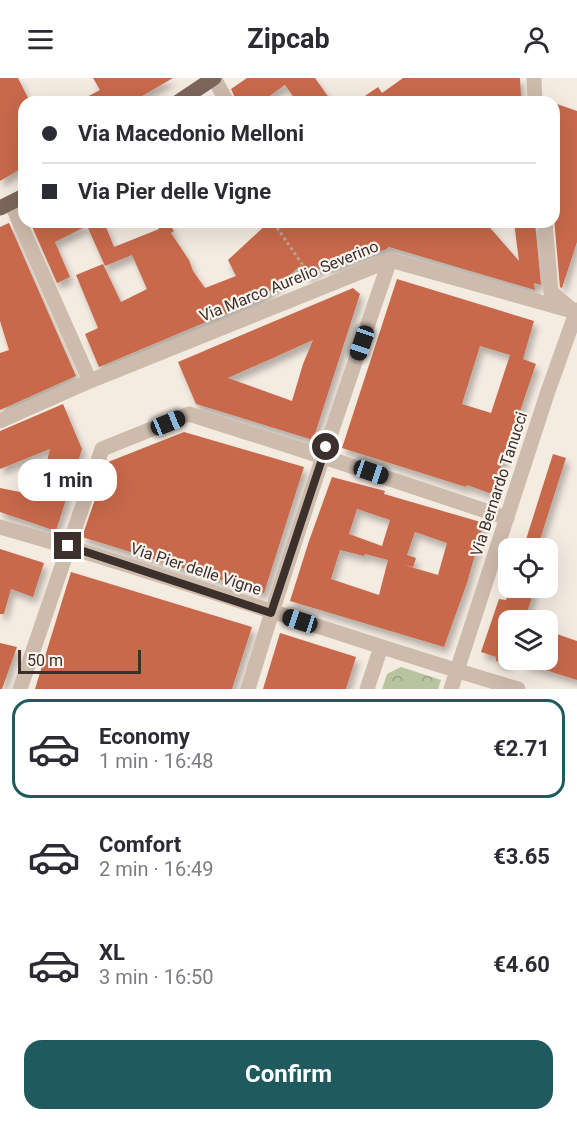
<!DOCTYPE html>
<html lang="en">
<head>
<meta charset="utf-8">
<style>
	:root { --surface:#fff; --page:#f2f2f3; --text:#2b2b33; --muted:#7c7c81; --line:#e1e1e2; --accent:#1f5a5e }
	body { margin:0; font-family:Roboto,sans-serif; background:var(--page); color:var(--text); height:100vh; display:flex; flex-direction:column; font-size:22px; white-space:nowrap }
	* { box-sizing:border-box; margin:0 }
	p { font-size:20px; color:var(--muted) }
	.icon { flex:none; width:33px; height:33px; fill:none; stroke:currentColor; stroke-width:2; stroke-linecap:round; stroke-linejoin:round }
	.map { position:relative; height:611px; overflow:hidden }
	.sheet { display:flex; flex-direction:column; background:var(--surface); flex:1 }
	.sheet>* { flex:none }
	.guide { position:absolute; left:18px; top:18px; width:542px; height:132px; border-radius:18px; box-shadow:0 6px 24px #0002; display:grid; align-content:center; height:132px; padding:0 24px; background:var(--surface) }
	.buttons { position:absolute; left:498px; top:460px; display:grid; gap:12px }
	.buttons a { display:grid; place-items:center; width:60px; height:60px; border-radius:12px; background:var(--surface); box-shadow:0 6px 24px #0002; font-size:30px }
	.scale { position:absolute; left:18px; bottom:15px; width:123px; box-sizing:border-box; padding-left:6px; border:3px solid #3b302b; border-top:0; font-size:16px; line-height:21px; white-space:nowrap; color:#3b302b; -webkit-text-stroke:4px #fbf5ee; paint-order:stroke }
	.end { position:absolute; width:27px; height:27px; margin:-14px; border:8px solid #3b302b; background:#fff; box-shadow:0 0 0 3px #fff }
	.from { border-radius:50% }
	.bubble { position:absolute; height:42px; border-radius:18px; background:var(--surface); box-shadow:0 6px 24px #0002; font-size:20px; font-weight:700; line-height:42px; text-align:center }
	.car { position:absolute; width:18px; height:36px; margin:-18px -9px; border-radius:8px; box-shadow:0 0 4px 2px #0007; background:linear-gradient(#222 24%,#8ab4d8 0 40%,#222 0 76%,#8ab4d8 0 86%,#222 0) }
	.guide b { display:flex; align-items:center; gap:21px; height:57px; font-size:22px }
	.guide b+b { border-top:2px solid var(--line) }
	.guide i { width:15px; height:15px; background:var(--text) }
	ul { padding:10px 0 0; list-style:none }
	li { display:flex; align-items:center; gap:18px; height:99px; margin:0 12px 9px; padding:0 12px; border:3px solid transparent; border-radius:18px }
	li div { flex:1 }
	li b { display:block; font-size:22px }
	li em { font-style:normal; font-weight:700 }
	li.current { border-color:var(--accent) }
	li>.icon { width:54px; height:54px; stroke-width:1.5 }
	.cta { display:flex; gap:12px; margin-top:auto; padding:12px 24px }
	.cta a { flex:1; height:69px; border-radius:18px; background:var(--accent); color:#fff; font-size:24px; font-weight:700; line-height:69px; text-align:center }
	header { display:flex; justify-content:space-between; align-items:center; height:78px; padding:0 24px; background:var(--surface); font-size:27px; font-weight:700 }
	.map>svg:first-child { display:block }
	.park { fill:url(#park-crowns) }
	.building { fill:#c8694b; fill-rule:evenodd; filter:url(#shadow) }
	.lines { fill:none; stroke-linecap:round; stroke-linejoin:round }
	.path { stroke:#b9a596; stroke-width:3; stroke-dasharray:3 3; stroke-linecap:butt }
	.minor { stroke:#cdbbac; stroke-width:15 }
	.major { stroke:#7d675c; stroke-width:15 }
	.route { stroke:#3b302b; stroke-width:8 }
	.labels { text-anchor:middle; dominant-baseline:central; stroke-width:4.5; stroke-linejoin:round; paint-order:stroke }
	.street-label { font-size:16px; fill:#3b302b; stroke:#fbf5ee }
</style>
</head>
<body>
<header><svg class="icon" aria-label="menu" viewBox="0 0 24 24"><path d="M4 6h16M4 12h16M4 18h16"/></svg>Zipcab<svg class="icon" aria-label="person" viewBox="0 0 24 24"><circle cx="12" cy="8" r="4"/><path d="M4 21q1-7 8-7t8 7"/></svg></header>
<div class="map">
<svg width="577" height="611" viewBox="0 0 577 611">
	<defs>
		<pattern id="park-crowns" width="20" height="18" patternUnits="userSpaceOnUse" patternTransform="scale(1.5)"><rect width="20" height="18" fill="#b8c4a0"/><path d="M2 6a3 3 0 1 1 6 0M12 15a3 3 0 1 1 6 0" fill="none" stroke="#97a083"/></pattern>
		<filter id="shadow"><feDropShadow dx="3.5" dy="6" stdDeviation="3" flood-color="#0004"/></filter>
	</defs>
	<rect width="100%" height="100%" fill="#f4ebe1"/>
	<!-- park -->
	<path class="park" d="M401,589L441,602L438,611H382L387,596Z"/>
	<!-- building -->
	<g class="building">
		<path d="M0,0H18L30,24H24V89L0,103Z"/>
		<path d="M93,0H173L132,24H77L100,12Z"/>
		<path d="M247,0H315L332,24H297L285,7L261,24H237L231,11Z"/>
		<path d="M403,0H520L521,19L455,24H356L378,9L382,15Z"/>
		<path d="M554,25L577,33V164L562,210L560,209L554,140Z"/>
		<path d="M30,144H104L114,169L159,151L156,144H168L174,153L171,155L189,182L193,193L205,210L236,198L228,182L269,144H485L519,183L514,144H535L541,207L534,205L535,212L389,169L385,172L371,175L329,191L325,187L308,199L299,189L261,221L99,289L85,256L98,250L76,197L103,186L121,224L147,211L132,177L105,188L87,148L55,164L70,199L57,205Z"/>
		<path d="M9,145L76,298L0,332V275L9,272L0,243V149Z"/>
		<path d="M397,201L534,243L523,281L536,286L492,416L467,407L466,409L342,370ZM480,268L510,277L491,335L462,326Z"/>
		<path d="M353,210L360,216L313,362L196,326L178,284ZM313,262L303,286L292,323L228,300Z"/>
		<path d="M63,326L82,371L56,453L0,434V410L20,414L37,421L50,371L0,391V353Z"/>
		<path d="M184,354L304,389L264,515L82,459L108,384Z"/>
		<path d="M553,376L566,380L537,471H523Z"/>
		<path d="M332,399L385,413L384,416L484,445L467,505L444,569L290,523L309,463ZM357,431L390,442L382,468L349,456ZM415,454L447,465L438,497L404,487L413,489L416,480L407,477ZM340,472L364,478L365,476L388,482L379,517L331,501Z"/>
		<path d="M0,471L44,485L33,519L11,511L4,536H0Z"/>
		<path d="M71,494L252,549L232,611H35Z"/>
		<path d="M510,510H535L524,543H508V587L496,583V579L481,574L499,521L506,522Z"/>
		<path d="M548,553L577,563V602L523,585V582H548Z"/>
		<path d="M280,555L356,579L346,611H263Z"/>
		<path d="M0,565L17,569L2,611H0Z"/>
	</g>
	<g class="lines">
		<!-- path -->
		<path class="path" d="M275,144L278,151L302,186L299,195L302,201"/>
		<!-- minor -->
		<g class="minor">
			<path d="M214,0L227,24"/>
			<path d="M534,0L535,24"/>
			<path d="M11,125L90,303"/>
			<path d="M545,144L551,214L571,231"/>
			<path d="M0,343L90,303L390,182L576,234"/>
			<path d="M0,449C174,498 345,560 518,611"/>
			<path d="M20,611L102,371L189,336L330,381L507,440"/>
			<path d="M248,611C292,467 341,324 390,182"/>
			<path d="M367,611L381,569"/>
			<path d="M451,611L547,316L577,232"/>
		</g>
		<!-- major -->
		<g class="major">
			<path d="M178,24L214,0"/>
			<path d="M0,130L24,118"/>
		</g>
	</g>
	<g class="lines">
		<!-- route -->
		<path class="route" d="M68,468L271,535L326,369"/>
	</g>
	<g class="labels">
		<!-- street labels -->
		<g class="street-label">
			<text transform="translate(289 203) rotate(-22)">Via Marco Aurelio Severino</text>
			<text transform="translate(499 406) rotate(-72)">Via Bernardo Tanucci</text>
			<text transform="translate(196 491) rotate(18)">Via Pier delle Vigne</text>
		</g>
	</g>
</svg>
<div class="buttons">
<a><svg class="icon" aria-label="locate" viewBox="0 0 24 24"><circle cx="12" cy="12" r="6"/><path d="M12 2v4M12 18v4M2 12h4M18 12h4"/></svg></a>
<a><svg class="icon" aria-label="layers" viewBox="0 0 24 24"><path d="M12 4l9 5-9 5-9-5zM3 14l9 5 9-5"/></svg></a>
</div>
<div class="scale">50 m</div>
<i class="end from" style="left:326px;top:369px"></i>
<i class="end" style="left:68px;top:468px"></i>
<div class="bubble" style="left:18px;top:381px;width:99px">1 min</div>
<i class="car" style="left:362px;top:265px;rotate:199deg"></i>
<i class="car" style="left:168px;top:345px;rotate:68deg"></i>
<i class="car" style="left:371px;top:394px;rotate:109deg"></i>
<i class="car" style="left:300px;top:543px;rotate:288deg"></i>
<div class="guide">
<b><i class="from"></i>Via Macedonio Melloni</b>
<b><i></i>Via Pier delle Vigne</b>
</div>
</div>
<section class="sheet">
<ul>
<li class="current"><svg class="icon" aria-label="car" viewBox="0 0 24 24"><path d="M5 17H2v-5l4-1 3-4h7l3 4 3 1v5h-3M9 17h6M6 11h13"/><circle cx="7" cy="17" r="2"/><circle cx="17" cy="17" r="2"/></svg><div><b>Economy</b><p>1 min · 16:48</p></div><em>€2.71</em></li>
<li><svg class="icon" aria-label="car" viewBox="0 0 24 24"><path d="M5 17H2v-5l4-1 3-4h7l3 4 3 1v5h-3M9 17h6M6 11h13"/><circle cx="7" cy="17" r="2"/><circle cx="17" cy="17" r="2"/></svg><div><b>Comfort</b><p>2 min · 16:49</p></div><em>€3.65</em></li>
<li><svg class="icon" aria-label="car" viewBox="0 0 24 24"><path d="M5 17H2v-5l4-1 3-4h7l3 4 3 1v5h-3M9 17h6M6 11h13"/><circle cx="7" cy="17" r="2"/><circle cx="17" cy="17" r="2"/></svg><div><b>XL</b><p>3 min · 16:50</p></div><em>€4.60</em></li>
</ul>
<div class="cta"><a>Confirm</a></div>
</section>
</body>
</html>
